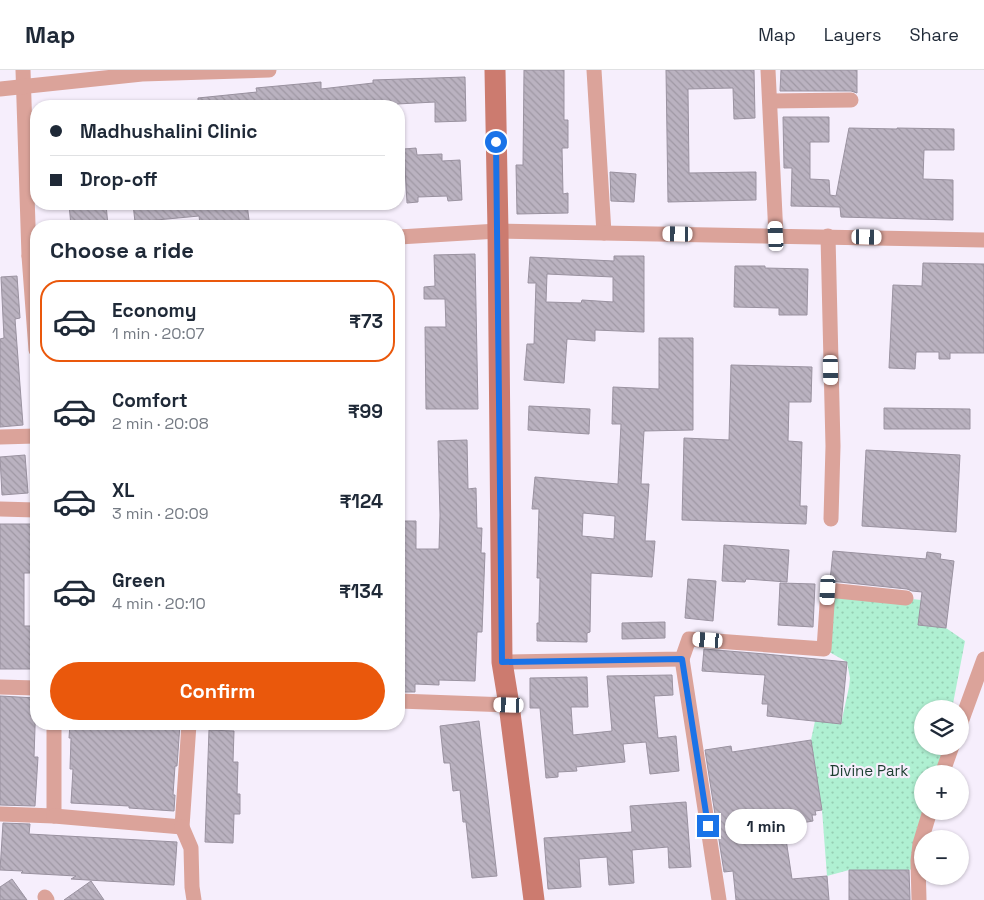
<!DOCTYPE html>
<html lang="en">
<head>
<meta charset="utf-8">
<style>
	:root { --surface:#fff; --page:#f2f2f3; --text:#1f2937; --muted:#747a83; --line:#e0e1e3; --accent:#ea580c }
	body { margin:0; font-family:"Space Grotesk",sans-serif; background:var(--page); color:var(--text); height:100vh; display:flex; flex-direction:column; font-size:19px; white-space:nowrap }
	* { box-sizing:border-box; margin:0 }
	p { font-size:16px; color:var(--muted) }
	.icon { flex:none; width:28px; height:28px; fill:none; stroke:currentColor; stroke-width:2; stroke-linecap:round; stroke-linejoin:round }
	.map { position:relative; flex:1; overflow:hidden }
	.panel { position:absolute; left:30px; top:150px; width:375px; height:510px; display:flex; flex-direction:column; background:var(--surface); border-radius:20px; box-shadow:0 1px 4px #0004 }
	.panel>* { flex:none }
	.hud { position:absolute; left:30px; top:30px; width:375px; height:110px; border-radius:20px; box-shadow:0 1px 4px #0004; display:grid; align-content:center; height:110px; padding:0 20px; background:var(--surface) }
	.tools { position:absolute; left:914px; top:630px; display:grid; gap:10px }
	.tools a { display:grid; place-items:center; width:55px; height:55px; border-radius:50%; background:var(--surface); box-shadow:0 1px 4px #0004; font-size:25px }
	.end { position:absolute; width:22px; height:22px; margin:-11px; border:6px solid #1a73e8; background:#fff; box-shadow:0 0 0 2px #fff }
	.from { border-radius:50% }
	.bubble { position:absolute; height:35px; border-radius:18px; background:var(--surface); box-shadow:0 1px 4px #0004; font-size:16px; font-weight:800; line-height:35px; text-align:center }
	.car { position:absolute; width:15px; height:30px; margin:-15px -8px; border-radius:6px; box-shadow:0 0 4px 1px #0007; background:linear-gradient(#fff 24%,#345 0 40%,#fff 0 76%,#345 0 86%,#fff 0) }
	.hud b { display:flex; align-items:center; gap:18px; height:48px; font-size:19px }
	.hud b+b { border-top:1px solid var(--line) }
	.hud i { width:12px; height:12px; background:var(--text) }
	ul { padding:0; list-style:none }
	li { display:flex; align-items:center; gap:15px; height:82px; margin:0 10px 8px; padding:0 10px; border:2px solid transparent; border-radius:20px }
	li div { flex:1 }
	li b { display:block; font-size:19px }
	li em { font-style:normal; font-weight:800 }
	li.selected { border-color:var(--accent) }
	li>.icon { width:45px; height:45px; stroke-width:1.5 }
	h2 { padding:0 20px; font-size:22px; line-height:60px }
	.button { display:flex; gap:10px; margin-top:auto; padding:10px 20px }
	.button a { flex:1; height:58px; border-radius:30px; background:var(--accent); color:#fff; font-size:20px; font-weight:800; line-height:58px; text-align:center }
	header { display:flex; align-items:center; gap:30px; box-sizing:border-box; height:70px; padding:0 25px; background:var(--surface); border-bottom:1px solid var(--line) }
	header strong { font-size:24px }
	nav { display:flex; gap:28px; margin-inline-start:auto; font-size:18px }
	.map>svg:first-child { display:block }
	.park { fill:url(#park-dots) }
	.building { fill:url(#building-back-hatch); stroke:#9a92a0; fill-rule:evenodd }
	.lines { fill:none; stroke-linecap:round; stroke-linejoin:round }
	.street { stroke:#dba39a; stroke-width:15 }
	.secondary { stroke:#cc7b6f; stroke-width:21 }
	.route { stroke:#1a73e8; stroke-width:6 }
	.labels { text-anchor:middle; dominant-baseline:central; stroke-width:4.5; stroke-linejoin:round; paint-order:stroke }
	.park-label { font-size:15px; fill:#1c3e30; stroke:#f6eefc }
</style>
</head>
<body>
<header>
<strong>Map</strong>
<nav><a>Map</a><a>Layers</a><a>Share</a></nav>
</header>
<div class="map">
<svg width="984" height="830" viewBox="0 0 984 830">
	<defs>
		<pattern id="park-dots" width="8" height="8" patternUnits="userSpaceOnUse" patternTransform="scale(1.25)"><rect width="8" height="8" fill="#aff0d2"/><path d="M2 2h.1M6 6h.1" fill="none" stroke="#96cdb3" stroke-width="1.8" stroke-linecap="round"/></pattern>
		<pattern id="building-back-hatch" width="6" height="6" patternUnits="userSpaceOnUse" patternTransform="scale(1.25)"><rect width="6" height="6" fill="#bab2c0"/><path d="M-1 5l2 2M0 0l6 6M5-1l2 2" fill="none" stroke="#9f98a4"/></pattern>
	</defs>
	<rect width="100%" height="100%" fill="#f6eefc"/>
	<!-- park -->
	<path class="park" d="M828,520L921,530L919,555L946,558L965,571L952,639H922V676H944L938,704H922V741L918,791L910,800H849L827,806L822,740L811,670L815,651L841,654L849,617L850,608L847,592L824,579Z"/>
	<!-- building -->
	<g class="building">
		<path d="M524,0H564V50H568V78H562L563,124L568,123V143L517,144L516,95H523Z"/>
		<path d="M666,0H754L755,48L734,49L733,18L688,19L689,103L756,102V130L668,132Z"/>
		<path d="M781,0H857V23L851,21H780Z"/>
		<path d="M465,7L466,51L435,52V32L397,34V36H198V28L257,22L256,18L321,12V19L373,13V10Z"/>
		<path d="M783,47H829V72H810V109L829,110L830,125L836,126L849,58L897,59V58L954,59V80H924L923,109L953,110V150L841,147L840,137L791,136L792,98H784Z"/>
		<path d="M416,78L417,85L442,84V91L460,90L462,130L448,131L447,126L418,127V132L407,133L404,79Z"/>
		<path d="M610,102L636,104L634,132L611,131Z"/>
		<path d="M69,134H106L108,156H71Z"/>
		<path d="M133,134H247L249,150L200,154L199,146L135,152Z"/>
		<path d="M475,184L478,339H426L425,257H446L445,229H424V217L435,216L434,185Z"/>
		<path d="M614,186H644V262L595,260V271L567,269L564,313L524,310L527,274H534L536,213H528L530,187L614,191ZM547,204L613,207V232L582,230L581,233L546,232Z"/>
		<path d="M923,193L984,194V283H950V289H939V282H916L915,299L889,298L893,215L922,216Z"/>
		<path d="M735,196H765V198L808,199L807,245H779V238L734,237Z"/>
		<path d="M17,206L20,248L15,249L23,355L0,357V269L4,268L1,207Z"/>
		<path d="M659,268H693V360L644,361L641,414H649L645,471H655L652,507L591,503L590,562L587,563V572L537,571V553H539L540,508H537L539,439H532L535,407L618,414L621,354H612L613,317L659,319ZM583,443L615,446L614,469L582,466Z"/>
		<path d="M731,295L812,297L811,332H789L788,371L802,372L800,436H807L806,454L682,450L684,368L729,370Z"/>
		<path d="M529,336L590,339L589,364L528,360Z"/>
		<path d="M884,338L970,339V359H884Z"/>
		<path d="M467,370L468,419L476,418L477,458H482L481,483H485L482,562H477L475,611L439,610V615L415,614V622H399V451H416V479H439L440,445L438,371Z"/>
		<path d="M866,380L960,385L956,462L862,456Z"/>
		<path d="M25,385L28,423L2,425L0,387Z"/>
		<path d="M0,454H32V503H24V556H36V599H0Z"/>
		<path d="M724,475L789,480L787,512L746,509L745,512L722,511Z"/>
		<path d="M833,481L926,489L927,482L941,484L940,489L954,491L946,558L918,555L922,522L912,521L907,519L830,511Z"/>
		<path d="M688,509L716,511L713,551L685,548Z"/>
		<path d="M780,513L815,514L813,557L778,555Z"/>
		<path d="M665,552V568L622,569V553Z"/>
		<path d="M704,579L765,584L847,592L841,654L767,646L768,634H762L765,605L702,601Z"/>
		<path d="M672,605L673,625L654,626L658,668L676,666L679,701L650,704L646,672L623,674L625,692L576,697L577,701L558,702V707L546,708L540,638H530V608L587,607L588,637H571L573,665L612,661L607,606Z"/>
		<path d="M0,626L36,628L34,687H38L35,736L0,735Z"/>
		<path d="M479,651L497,806L472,808L466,752H463L460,720L453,721L450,693H444L440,656Z"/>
		<path d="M70,654H180L177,696H175L173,725H175L174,741L129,738V736L71,733L73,699H70L71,668H69Z"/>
		<path d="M209,660L234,661L233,692H238L237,724H240V744H234L233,773L205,772Z"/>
		<path d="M811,670L822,740L815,741L816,745H812L813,751L784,756L792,809L827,806L829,830H736L733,801L724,802L705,680L731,676L732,682Z"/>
		<path d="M686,732L691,797L669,798L668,777L632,780L634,813L609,815L607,787L579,789L581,817L548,819L544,768L632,762L630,736Z"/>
		<path d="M3,753L30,754L29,764L177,772L174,815L71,809L76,806L21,803L23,801L0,800Z"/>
		<path d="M849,800H909L910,830H849Z"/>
		<path d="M12,809L27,830H0V817Z"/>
		<path d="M91,811L104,830H64Z"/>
	</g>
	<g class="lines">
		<!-- street -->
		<g class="street">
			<path d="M23,0L29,186"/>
			<path d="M594,0L604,163"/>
			<path d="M768,0L776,166"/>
			<path d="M0,19L142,4L269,0"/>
			<path d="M770,31L851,30"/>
			<path d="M828,166L833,376L831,449"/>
			<path d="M399,167L498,161L984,170"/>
			<path d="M36,186H29L36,280"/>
			<path d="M0,367L36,366"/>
			<path d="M0,439L36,440"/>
			<path d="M682,589L719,830"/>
			<path d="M502,592L682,589L689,569L824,579L828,520L906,528"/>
			<path d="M0,617L36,618"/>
			<path d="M399,631L509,635"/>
			<path d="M960,655L984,589"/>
			<path d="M942,704L952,676"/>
			<path d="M0,744L54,746V654"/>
			<path d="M54,746L182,757L189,654"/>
			<path d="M182,757L191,778L192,817L194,830"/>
			<path d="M45,827L47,830"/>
			<path d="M919,830L918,791L920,774L930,741"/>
		</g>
		<!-- secondary -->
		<path class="secondary" d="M495,0L498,161L502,592L509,635L534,830"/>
	</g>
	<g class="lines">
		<!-- route -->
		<path class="route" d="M496,72L502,592L682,589L708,756"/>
	</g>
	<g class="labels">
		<!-- park labels -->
		<g class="park-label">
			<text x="869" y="700">Divine Park</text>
		</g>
	</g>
</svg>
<div class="tools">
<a><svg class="icon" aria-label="layers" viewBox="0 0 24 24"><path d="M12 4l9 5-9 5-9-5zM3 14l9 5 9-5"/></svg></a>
<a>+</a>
<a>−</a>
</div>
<i class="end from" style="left:496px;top:72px"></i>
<i class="end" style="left:708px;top:756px"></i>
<div class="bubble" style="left:725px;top:739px;width:82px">1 min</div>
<i class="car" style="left:678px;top:164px;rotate:271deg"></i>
<i class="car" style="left:776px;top:166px;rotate:357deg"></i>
<i class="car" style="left:867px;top:167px;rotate:91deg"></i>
<i class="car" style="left:831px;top:300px;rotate:179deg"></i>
<i class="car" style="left:828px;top:520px;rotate:183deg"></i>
<i class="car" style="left:708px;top:570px;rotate:274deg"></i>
<i class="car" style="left:509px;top:635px;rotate:272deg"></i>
<div class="hud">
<b><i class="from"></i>Madhushalini Clinic</b>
<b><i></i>Drop-off</b>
</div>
<section class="panel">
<h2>Choose a ride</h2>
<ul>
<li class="selected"><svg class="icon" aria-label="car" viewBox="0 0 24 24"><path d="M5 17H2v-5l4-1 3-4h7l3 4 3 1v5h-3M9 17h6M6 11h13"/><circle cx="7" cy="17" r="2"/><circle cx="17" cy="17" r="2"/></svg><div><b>Economy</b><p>1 min · 20:07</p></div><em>₹73</em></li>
<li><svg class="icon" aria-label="car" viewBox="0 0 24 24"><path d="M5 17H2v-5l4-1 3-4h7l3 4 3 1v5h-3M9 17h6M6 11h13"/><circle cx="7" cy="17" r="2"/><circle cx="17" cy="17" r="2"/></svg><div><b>Comfort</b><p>2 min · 20:08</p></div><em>₹99</em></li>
<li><svg class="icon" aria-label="car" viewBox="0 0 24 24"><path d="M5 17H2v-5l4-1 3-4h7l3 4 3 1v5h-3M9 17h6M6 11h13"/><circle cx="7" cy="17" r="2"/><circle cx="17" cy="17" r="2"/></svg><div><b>XL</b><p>3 min · 20:09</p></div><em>₹124</em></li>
<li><svg class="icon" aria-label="car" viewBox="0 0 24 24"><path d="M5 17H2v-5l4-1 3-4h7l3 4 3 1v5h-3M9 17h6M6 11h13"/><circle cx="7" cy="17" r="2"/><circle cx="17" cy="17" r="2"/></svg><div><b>Green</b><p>4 min · 20:10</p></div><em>₹134</em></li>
</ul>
<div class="button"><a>Confirm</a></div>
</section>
</div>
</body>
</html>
